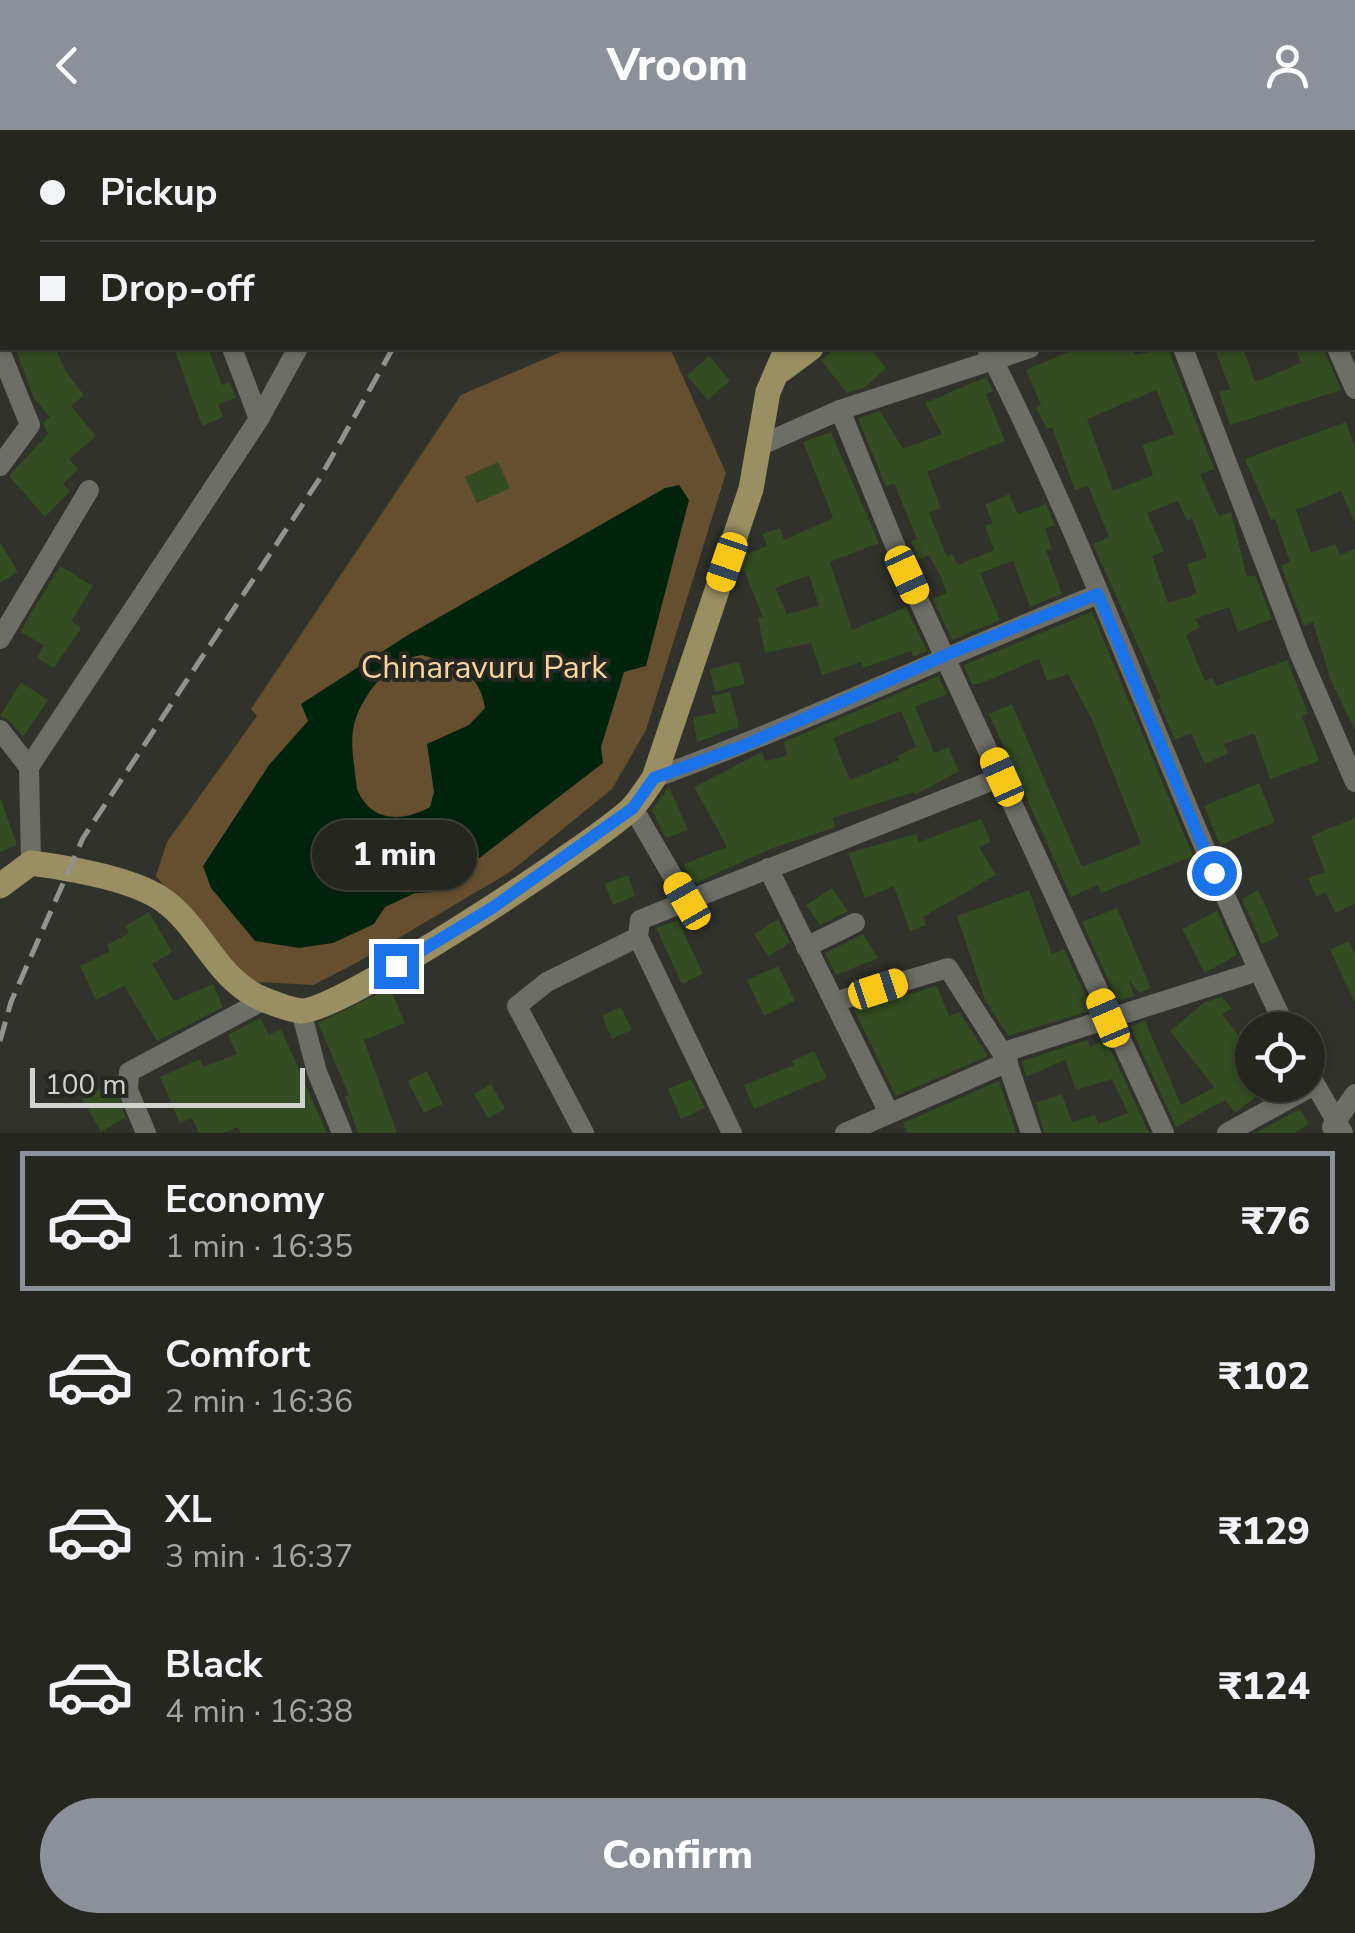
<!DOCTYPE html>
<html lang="en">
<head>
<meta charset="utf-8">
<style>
	:root { --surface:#252620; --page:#31322d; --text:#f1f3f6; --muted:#a3a5a5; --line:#42433e; --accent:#8c9099 }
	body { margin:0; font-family:"Nunito Sans",sans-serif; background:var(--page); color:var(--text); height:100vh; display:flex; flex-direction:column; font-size:38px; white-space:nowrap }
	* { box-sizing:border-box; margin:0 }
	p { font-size:32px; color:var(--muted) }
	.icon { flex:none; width:55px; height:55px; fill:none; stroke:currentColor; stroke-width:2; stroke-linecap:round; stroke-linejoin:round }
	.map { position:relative; height:1003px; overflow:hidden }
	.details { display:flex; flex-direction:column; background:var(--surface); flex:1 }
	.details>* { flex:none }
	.guide { position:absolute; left:0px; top:0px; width:1355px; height:220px; box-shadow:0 2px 8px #0004,0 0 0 2px var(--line); display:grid; align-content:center; height:220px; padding:0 40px; background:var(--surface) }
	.controls { position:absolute; left:1235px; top:882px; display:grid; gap:20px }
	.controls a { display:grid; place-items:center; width:90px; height:90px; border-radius:50%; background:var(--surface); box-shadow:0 2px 8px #0004,0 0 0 2px var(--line); font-size:50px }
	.scale { position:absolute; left:30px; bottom:25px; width:275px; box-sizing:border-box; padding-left:10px; border:5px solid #d1d2ce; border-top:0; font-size:28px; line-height:35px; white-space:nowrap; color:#d1d2ce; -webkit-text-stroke:8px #272822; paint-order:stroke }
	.end { position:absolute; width:45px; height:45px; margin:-22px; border:12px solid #1a73e8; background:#fff; box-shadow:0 0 0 5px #fff }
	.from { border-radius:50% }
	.bubble { position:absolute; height:70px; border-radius:35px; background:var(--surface); box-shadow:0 2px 8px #0004,0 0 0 2px var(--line); font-size:32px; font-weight:800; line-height:70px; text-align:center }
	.car { position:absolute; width:30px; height:60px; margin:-30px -15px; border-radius:12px; box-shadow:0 0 8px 2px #0007; background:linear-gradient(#f5c518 24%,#345 0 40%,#f5c518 0 76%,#345 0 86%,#f5c518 0) }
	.guide b { display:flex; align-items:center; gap:35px; height:95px; font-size:38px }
	.guide b+b { border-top:2px solid var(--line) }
	.guide i { width:25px; height:25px; background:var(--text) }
	ul { padding:18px 0 0; list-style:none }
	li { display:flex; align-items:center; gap:30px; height:140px; margin:0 20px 15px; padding:0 20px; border:5px solid transparent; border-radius:0px }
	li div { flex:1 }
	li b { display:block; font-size:38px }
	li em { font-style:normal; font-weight:800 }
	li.on { border-color:var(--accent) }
	li>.icon { width:90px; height:90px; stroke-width:1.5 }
	.cta { display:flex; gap:20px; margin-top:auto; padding:20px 40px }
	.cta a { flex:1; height:115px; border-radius:60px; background:var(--accent); color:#fff; font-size:40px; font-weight:800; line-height:115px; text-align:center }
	header { display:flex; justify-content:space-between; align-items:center; height:130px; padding:0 40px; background:var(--accent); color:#fff; font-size:45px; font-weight:800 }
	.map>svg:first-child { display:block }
	.green { fill:#664f2f }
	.water { fill:#00230e; fill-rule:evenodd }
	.building { fill:#334c22; fill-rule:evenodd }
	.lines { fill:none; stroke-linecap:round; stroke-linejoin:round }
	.minor { stroke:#6d6f67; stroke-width:20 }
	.major { stroke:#9a8f62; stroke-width:25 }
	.rail { stroke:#92938e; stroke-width:5; stroke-dasharray:20 10; stroke-linecap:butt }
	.route { stroke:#1a73e8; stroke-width:12 }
	.labels { text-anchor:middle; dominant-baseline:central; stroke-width:8; stroke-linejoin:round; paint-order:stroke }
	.park-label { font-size:32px; fill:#fbd59f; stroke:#272822 }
</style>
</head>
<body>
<header><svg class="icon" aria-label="back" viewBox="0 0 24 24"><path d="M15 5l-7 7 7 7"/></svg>Vroom<svg class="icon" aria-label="person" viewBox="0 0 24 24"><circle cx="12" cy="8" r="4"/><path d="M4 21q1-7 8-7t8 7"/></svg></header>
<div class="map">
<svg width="1355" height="1003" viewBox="0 0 1355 1003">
	<rect width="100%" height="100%" fill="#31322b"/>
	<!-- green -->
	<path class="green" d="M570,218H670L726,343L646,600L612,659L510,742L358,832L313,855L243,851L156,746L167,712L257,586L251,579L461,265Z"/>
	<!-- water -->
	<path class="water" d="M679,355L689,370L646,536L624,542L601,617L603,633L435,762L415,763L385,777L374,794L333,813L299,818L255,811L211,758L203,736L269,635L308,591L301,574L408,505L665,358ZM422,525C455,534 480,542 485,578L469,595L427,614L434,662L430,677C403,692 371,693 357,659C355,638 348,608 356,588C366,560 392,529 422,525Z"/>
	<!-- building -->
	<g class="building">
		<path d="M15,218H55L66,242L84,265L71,276L96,306L69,329L78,339L63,354L70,361L45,387L9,346L48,304L43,293L50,287L35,270Z"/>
		<path d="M174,218H208L222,255L230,252L236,268L218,274L223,287L202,296Z"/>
		<path d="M837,218H870L886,238L866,257L847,263L821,230Z"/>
		<path d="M1078,218H1132L1135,225L1168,218L1214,339L1200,344L1219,386L1231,382L1247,447L1255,445L1272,489L1238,502L1229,477L1195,489L1200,497L1186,505L1205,551L1212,548L1216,556L1287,530L1308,583L1302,586L1319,631L1270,649L1254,603L1224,614L1228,623L1205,634L1191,603L1175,610L1158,570L1161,568L1093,414L1109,407L1088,356L1075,360L1052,297L1047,299L1036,278L1041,275L1026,240ZM1156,260L1174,304L1142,315L1153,345L1113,361L1087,289ZM1178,371L1187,391L1192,388L1207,428L1187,434L1197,464L1168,473L1152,426L1164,421L1147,383Z"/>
		<path d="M1230,218H1243L1255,252L1301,233L1295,218H1323L1341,260L1230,295L1219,262L1230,259L1216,222Z"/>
		<path d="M709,226L730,251L708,270L687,246Z"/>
		<path d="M986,247L993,261L986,264L1005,311L927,342L941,378L929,383L947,427L952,424L958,435L994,420L985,396L993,393L985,375L1009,364L1018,384L1046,374L1055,395L1045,399L1052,419L1046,421L1062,464L1030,477L1013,431L980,443L1000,490L952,510L933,469L947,463L941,447L929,425L918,430L911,412L917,409L894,353L886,357L858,288L880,281L903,319L942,304L925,273Z"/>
		<path d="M1346,292L1355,317V393L1341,361L1296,380L1311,423L1335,414L1340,425L1355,419V600L1331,551L1313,492L1304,496L1281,436L1290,432L1275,389L1271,390L1245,329Z"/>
		<path d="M831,302L879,413L830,432L852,500L906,477L927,521L913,527L911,521L863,538L861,532L822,545L811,513L765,523L758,488L763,487L742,436L746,424L767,416L762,404L780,398L784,410L833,388L803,312ZM809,445L819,476L787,484L775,458Z"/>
		<path d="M498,332L510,358L477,373L465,347Z"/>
		<path d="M0,412L18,442L0,453Z"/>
		<path d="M60,436L93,456L71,491L81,498L54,538L37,528L44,515L20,502Z"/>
		<path d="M1092,482L1193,726L1101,763L1098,755L1071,767L989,584L1012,574L1082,737L1141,714L1092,590L1068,544L1047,551L1039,529L979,554H972L964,535Z"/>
		<path d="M739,532L745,554L715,562L710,539Z"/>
		<path d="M938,546L947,564L915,577L934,623L948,617L959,641L915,665L914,662L832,688L836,697L773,718L693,754L684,734L727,717L694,657L762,622L765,631L787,626L784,612ZM901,581L916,617L897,626L899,630L850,650L833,608Z"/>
		<path d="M21,552L48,570L23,607L10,591L0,586Z"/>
		<path d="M730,562L739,597L697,612L693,587L716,583L711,566Z"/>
		<path d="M1259,653L1275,692L1220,715L1204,676Z"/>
		<path d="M669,657L688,700L666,708L652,680Z"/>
		<path d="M0,667L17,715L0,722Z"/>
		<path d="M1355,688V774L1335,783L1326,762L1316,767L1308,748L1325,742L1311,706Z"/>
		<path d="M981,689L991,712L979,717L996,745L923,787L926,795L910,801L894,756L865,768L848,723L916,704L919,712Z"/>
		<path d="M628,745L635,766L613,775L605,754Z"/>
		<path d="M832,758L848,781L820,795L806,775Z"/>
		<path d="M1029,760L1052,824L1064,819L1092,880L1008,906L985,870L957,786Z"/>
		<path d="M1258,760L1279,806L1262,814L1242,769Z"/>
		<path d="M1117,778L1151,858L1139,863L1129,850L1134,866L1118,871L1082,792Z"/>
		<path d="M1217,781L1237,825L1205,843L1182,799Z"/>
		<path d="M149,782L172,822L152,834L174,871L213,854L223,877L157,911L124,856L96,870L80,836L110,821L107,815L129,803L125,796Z"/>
		<path d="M778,789L790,813L768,826L754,804Z"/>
		<path d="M678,790L703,844L682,854L656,798Z"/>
		<path d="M863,804L878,828L836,845L825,823Z"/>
		<path d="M1349,811L1355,823V873L1330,820Z"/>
		<path d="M778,836L795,871L764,886L747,850Z"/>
		<path d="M937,856L949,886L959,882L988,926L896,966L854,880Z"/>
		<path d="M390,858L405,893L364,910L397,1003H358L345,967L349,965L318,893Z"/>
		<path d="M1222,867L1232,879L1222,884L1252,923V955H1271L1235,983L1225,970L1176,997L1130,896L1145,891L1181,975L1214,957L1170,901L1205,872Z"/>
		<path d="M621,877L632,900L612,909L602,886Z"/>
		<path d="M260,888L269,905L281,899L327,1003H241L238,997L224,1003H199L192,988L180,993L160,947L200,929L203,937L237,924L228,905Z"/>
		<path d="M1087,910L1090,917L1106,910L1149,1003H1044L1036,973L1062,964L1072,992L1095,985L1098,994L1128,983L1112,949L1076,960L1065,930L1026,947L1022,931Z"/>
		<path d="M814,921L827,948L754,979L744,955L794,935L792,931Z"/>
		<path d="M427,941L443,974L424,983L408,951Z"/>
		<path d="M691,949L705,978L681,989L668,959Z"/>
		<path d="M115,951L125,988L101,1002L82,969Z"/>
		<path d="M999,951L1016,1003H908L903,993Z"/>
		<path d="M491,954L505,979L488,988L474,964Z"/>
		<path d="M1300,979L1309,994L1294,1003H1255Z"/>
	</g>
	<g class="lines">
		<!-- minor -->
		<g class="minor">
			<path d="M153,0L154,2"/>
			<path d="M265,0L266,2"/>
			<path d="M395,0V2"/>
			<path d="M830,0L831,2"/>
			<path d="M1244,0L1245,2"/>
			<path d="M309,2L317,0"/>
			<path d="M1352,95L1355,94"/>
			<path d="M987,218C1100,439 1178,677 1287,900"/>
			<path d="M1183,218L1299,522L1355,652"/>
			<path d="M1337,218L1355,259"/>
			<path d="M0,221L30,295L0,336"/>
			<path d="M840,280L907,445L1164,1003"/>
			<path d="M259,289L298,218"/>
			<path d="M761,315L840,280L1030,218"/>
			<path d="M0,509L89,360"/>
			<path d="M0,600L29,637L31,733"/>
			<path d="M29,637L259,289L232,218"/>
			<path d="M654,648C805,593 950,523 1099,464"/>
			<path d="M633,678L687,771L640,790L638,807L732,1003"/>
			<path d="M768,738L889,983"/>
			<path d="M687,771L1001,647"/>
			<path d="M806,817L855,793"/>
			<path d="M834,872L948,838L1008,932L845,1003"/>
			<path d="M301,881L317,942L342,1003"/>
			<path d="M1004,922L1258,841"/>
			<path d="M1004,923L1031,1003"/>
			<path d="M1308,942L1343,1003"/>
			<path d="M1332,997L1355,964"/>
			<path d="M146,1003L128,960L129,942L264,870"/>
			<path d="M584,1003L517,876L547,852L638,807"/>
			<path d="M1227,1003L1314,955"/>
		</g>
		<!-- major -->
		<g class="major">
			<path d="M1045,2L1049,0"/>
			<path d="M1081,2L1085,0"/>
			<path d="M780,241L811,218"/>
			<path d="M0,756L31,733C68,738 132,748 163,770C203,798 216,851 265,870C275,874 291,880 301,881C340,882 595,713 631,679C640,670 647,658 654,648L751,359L768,262L787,218"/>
		</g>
		<!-- rail -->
		<g class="rail">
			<path d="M484,2V0"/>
			<path d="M0,911L11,872L83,708L320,348L393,218"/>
		</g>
	</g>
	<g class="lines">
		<!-- route -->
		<path class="route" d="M396,836L492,778L633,678L654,648L743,616L946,525L1098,464L1214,743"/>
	</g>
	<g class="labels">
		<!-- park labels -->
		<g class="park-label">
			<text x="484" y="537">Chinaravuru Park</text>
		</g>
	</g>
</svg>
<div class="controls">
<a><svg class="icon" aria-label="locate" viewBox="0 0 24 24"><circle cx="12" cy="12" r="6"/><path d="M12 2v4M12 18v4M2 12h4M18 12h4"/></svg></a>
</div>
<div class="scale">100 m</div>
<i class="end from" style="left:1214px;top:743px"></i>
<i class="end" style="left:396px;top:836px"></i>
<div class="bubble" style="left:312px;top:690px;width:165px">1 min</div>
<i class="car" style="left:727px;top:432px;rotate:199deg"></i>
<i class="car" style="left:907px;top:445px;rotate:155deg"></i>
<i class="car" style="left:1002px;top:647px;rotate:336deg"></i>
<i class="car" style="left:687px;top:771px;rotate:330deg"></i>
<i class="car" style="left:878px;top:859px;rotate:72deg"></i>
<i class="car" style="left:1108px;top:888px;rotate:337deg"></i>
<div class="guide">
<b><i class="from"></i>Pickup</b>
<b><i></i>Drop-off</b>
</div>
</div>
<section class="details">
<ul>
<li class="on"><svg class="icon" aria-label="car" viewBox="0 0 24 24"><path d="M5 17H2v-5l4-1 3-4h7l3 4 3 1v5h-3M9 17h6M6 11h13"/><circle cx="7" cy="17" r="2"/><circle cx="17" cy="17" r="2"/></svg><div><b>Economy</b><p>1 min · 16:35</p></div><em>₹76</em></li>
<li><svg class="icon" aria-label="car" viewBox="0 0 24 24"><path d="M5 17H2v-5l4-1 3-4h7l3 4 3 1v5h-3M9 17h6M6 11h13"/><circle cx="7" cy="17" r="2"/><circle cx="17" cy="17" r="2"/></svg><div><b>Comfort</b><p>2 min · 16:36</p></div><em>₹102</em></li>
<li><svg class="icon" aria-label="car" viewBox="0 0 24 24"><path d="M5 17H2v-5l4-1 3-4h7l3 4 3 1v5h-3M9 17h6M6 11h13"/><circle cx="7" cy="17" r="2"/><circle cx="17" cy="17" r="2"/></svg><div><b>XL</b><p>3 min · 16:37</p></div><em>₹129</em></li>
<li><svg class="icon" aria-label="car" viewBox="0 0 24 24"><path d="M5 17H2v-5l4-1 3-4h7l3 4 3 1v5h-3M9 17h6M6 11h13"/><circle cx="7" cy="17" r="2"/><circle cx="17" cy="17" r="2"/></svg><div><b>Black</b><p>4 min · 16:38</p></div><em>₹124</em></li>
</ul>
<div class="cta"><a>Confirm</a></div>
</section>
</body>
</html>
